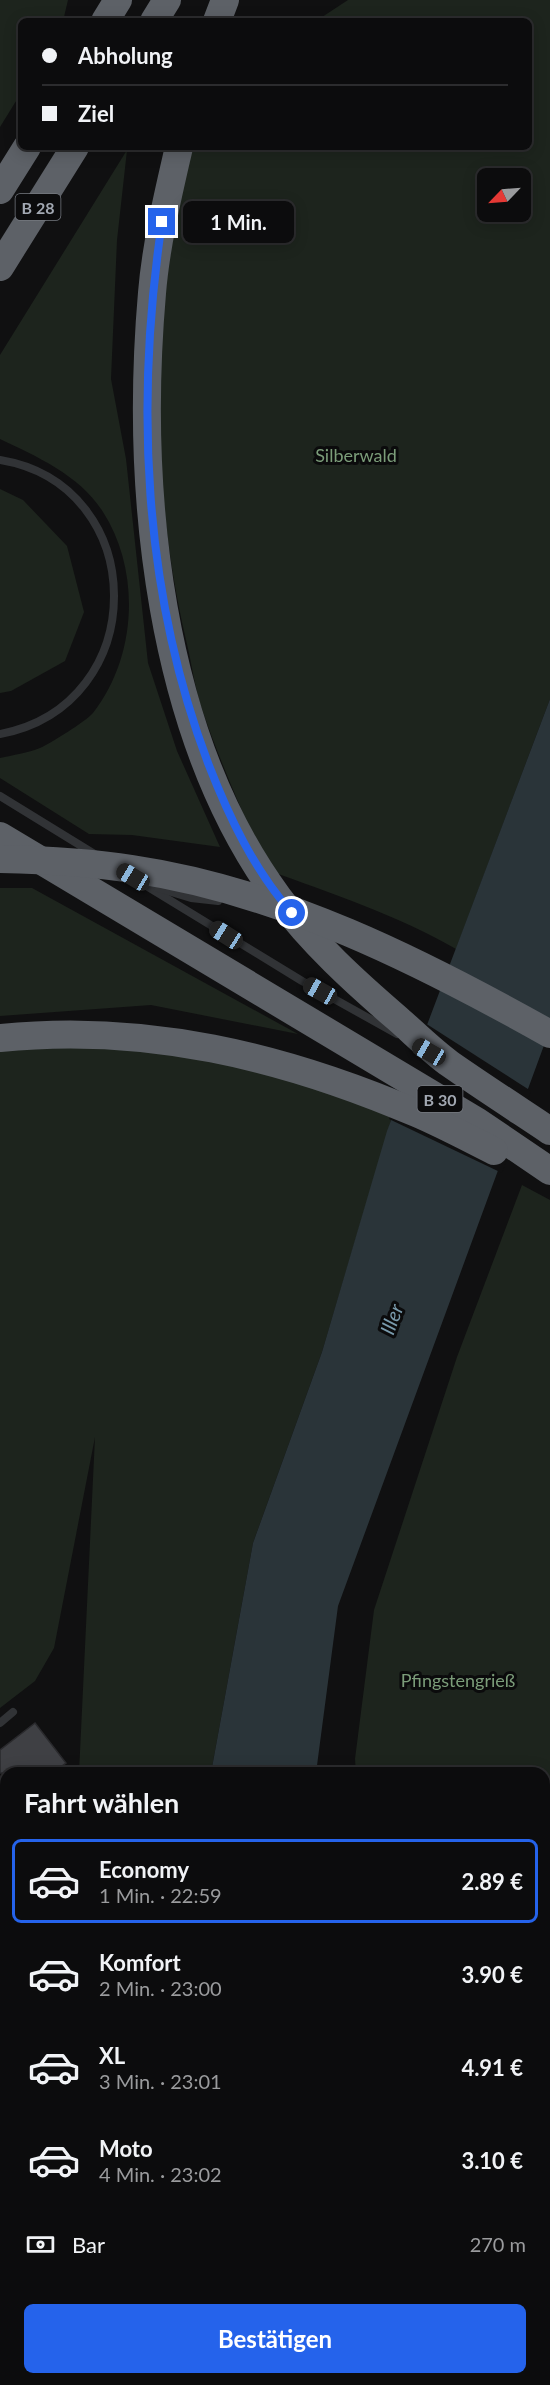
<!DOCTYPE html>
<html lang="de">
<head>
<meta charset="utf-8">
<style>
	:root { --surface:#0c0c0d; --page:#1a1a1b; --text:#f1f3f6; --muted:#9a9b9d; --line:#2c2c2e; --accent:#2563eb }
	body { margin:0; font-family:Lato,sans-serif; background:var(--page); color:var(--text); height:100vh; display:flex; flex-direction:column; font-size:22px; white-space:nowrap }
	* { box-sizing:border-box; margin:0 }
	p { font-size:20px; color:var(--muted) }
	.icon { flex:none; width:33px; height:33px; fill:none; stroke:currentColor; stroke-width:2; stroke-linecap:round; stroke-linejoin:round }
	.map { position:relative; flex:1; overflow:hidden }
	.details { position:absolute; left:0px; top:1767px; width:550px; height:618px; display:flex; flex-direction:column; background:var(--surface); border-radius:18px 18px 0 0; box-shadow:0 3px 15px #0003,0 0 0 2px var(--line) }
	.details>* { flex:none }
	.guide { position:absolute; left:18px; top:18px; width:514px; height:132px; border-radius:9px; box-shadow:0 3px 15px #0003,0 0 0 2px var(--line); display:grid; align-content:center; height:132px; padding:0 24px; background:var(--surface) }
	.needle { width:39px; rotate:245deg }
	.buttons { position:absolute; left:477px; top:168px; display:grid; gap:12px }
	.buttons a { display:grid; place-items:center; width:54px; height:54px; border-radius:9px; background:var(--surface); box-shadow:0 3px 15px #0003,0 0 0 2px var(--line); font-size:30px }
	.end { position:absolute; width:27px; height:27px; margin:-14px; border:8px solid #2563eb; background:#fff; box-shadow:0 0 0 3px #fff }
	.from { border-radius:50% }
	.bubble { position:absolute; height:42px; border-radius:9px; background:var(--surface); box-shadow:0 3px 15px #0003,0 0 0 2px var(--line); font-size:20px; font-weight:700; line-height:42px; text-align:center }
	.car { position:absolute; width:18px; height:36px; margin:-18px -9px; border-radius:8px; box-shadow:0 0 4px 2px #0007; background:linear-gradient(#222 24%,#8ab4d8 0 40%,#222 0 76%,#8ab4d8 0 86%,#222 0) }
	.guide b { display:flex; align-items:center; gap:21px; height:57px; font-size:22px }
	.guide b+b { border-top:2px solid var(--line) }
	.guide i { width:15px; height:15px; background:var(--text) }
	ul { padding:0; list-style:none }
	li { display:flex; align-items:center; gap:18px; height:84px; margin:0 12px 9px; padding:0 12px; border:3px solid transparent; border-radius:9px }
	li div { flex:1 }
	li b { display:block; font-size:22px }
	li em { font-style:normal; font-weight:700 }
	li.active { border-color:var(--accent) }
	li>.icon { width:54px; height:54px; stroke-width:1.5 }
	h2 { padding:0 24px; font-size:27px; line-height:72px }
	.pay { display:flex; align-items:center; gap:15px; height:66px; padding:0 24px; font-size:22px }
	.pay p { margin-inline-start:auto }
	.cta { display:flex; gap:12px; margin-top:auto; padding:12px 24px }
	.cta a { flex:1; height:69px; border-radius:9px; background:var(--accent); color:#fff; font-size:24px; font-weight:700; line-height:69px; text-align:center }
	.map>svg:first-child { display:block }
	.green { fill:#1d241d; fill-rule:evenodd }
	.water { fill:#2a3439 }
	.pier { fill:#101011 }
	.building { fill:#3f4044; stroke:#2a2a2d; stroke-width:1.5 }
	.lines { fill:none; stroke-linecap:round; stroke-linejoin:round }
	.lane { stroke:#313336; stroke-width:8 }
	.street { stroke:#313336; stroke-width:16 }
	.secondary { stroke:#3f4246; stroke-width:22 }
	.highway { stroke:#5d6167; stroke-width:28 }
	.highway-bridge { stroke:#5d6167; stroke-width:28 }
	.route { stroke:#2563eb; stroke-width:8 }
	.labels { text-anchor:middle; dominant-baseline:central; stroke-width:6; stroke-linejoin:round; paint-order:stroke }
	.shield { fill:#0b0b0c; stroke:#757980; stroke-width:1.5 }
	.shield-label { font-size:16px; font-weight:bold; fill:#a2a8b2 }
	.park-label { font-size:18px; fill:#7b9c79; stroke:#0b0b0c }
	.water-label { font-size:20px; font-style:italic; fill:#799aac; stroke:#0b0b0c }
</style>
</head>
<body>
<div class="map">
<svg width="550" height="2385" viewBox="0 0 550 2385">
	<rect width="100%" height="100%" fill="#101011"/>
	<!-- green -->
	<g class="green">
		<path d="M0,0H68L63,21H21V93L0,127Z"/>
		<path d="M348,0H550V699L456,949C397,915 331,893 267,870C246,819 222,767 204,715C195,691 192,664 186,640C149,479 149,307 193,147H530V21H316ZM488,178H520V212H488Z"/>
		<path d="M127,150L117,240L111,379L126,459L148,663L177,751L220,847L132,835L89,834L0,778V758C13,755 28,753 40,748C51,743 85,722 93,713C137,657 141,571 103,512C81,476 36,456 0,439V355Z"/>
		<path d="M0,489L23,500L67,546L84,612L65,661L11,691L0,693Z"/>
		<path d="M0,888H32L298,1034L151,1005L0,1016Z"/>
		<path d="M87,1045L208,1059L292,1078L392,1117L322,1352L253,1543L211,1773H79L95,1437L54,1648L35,1681L0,1708V1051Z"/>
		<path d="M522,1185L550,1200V1925L545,1936L544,1773H356L355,1759L374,1610L457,1357Z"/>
		<path d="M545,2360L550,2364V2385H483L481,2379H544Z"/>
		<path d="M263,2379H286L290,2385H266Z"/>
		<path d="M335,2379H357L360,2385H329Z"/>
	</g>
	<!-- water -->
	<g class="water">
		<path d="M550,699V1029L338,1606L316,1773H211L253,1543L322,1352L387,1131Z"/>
		<path d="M357,2379H451L455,2385H360Z"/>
	</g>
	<!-- pier -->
	<path class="pier" d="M425,1023L531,1091L502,1173L389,1119Z"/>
	<!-- building -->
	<path class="building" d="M35,1723L66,1763L52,1773H0V1750Z"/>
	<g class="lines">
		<!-- lane -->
		<g class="lane">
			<path d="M0,460C151,485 153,705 0,734"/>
			<path d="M0,796L96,855"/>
			<path d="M140,882L302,981L397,1034"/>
			<path d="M158,888L191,898L218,901"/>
			<path d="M0,1723L13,1712"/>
			<path d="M0,2032L6,2039"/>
		</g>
		<!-- street -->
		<g class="street">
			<path d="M0,2264L6,2301"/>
			<path d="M32,2379L35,2385"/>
		</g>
		<!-- secondary -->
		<g class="secondary">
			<path d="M544,1856L550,1847"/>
			<path d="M0,2217L6,2216"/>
		</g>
		<!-- highway -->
		<g class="highway">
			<path d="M105,21L118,0"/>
			<path d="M154,21L167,0"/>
			<path d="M217,21L225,0"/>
			<path d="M179,147C168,195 156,244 152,293C135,489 158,734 278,897C312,943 355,982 398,1019C415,1034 432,1051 450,1064C483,1087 517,1109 550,1131"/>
			<path d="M0,190L27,147"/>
			<path d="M0,267L75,147"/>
			<path d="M0,836L478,1122L550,1171"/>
			<path d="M0,1038C145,1023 283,1056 416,1113C442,1124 468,1138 494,1151"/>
		</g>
		<!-- highway-bridge -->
		<path class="highway-bridge" d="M0,859C44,860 88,862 132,869C281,891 420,961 550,1034"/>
	</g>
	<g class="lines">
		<!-- route -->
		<path class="route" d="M162,222C135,403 143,591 208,763C229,817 254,870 292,913"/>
	</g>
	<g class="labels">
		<!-- shield labels -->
		<g class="shield">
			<rect x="15.5" y="194" width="45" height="26" rx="4.5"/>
			<rect x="417.5" y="1086" width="45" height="26" rx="4.5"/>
		</g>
		<g class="shield-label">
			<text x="38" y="207">B 28</text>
			<text x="440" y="1099">B 30</text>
		</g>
		<!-- park labels -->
		<g class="park-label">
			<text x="356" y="455">Silberwald</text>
			<text x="458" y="1680">Pfingstengrieß</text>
		</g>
		<!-- water labels -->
		<g class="water-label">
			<text transform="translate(391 1319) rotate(-70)">Iller</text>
		</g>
	</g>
</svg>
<div class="buttons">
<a><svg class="needle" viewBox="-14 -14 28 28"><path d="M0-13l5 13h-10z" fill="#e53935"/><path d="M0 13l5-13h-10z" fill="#9a9b9d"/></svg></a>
</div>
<i class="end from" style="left:292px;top:913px"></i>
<i class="end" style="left:162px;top:222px"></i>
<div class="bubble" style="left:183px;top:201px;width:111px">1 Min.</div>
<i class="car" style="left:133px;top:877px;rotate:301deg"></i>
<i class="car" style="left:226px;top:935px;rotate:302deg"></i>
<i class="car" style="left:320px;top:991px;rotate:299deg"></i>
<i class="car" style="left:429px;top:1052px;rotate:300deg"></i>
<div class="guide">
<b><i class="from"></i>Abholung</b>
<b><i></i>Ziel</b>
</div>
<section class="details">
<h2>Fahrt wählen</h2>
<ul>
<li class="active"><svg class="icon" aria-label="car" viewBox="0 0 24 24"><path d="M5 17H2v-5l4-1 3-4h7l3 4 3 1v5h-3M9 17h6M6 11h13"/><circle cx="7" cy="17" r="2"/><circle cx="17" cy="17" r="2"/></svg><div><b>Economy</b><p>1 Min. · 22:59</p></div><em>2.89 €</em></li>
<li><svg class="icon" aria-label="car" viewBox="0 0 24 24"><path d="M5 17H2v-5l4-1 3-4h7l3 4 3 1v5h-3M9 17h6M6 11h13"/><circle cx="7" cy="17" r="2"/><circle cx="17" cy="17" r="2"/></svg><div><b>Komfort</b><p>2 Min. · 23:00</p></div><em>3.90 €</em></li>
<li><svg class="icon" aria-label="car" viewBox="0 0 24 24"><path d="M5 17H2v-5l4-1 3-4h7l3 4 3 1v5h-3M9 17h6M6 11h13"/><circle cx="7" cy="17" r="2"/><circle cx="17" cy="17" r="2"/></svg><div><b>XL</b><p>3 Min. · 23:01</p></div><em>4.91 €</em></li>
<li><svg class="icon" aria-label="car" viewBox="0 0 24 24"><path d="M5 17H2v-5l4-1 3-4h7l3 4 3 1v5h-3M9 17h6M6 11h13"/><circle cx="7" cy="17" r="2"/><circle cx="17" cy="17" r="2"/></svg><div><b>Moto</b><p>4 Min. · 23:02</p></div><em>3.10 €</em></li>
</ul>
<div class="pay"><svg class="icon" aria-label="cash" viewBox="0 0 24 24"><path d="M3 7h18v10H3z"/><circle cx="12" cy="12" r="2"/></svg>Bar<p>270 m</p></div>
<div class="cta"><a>Bestätigen</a></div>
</section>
</div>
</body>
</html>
